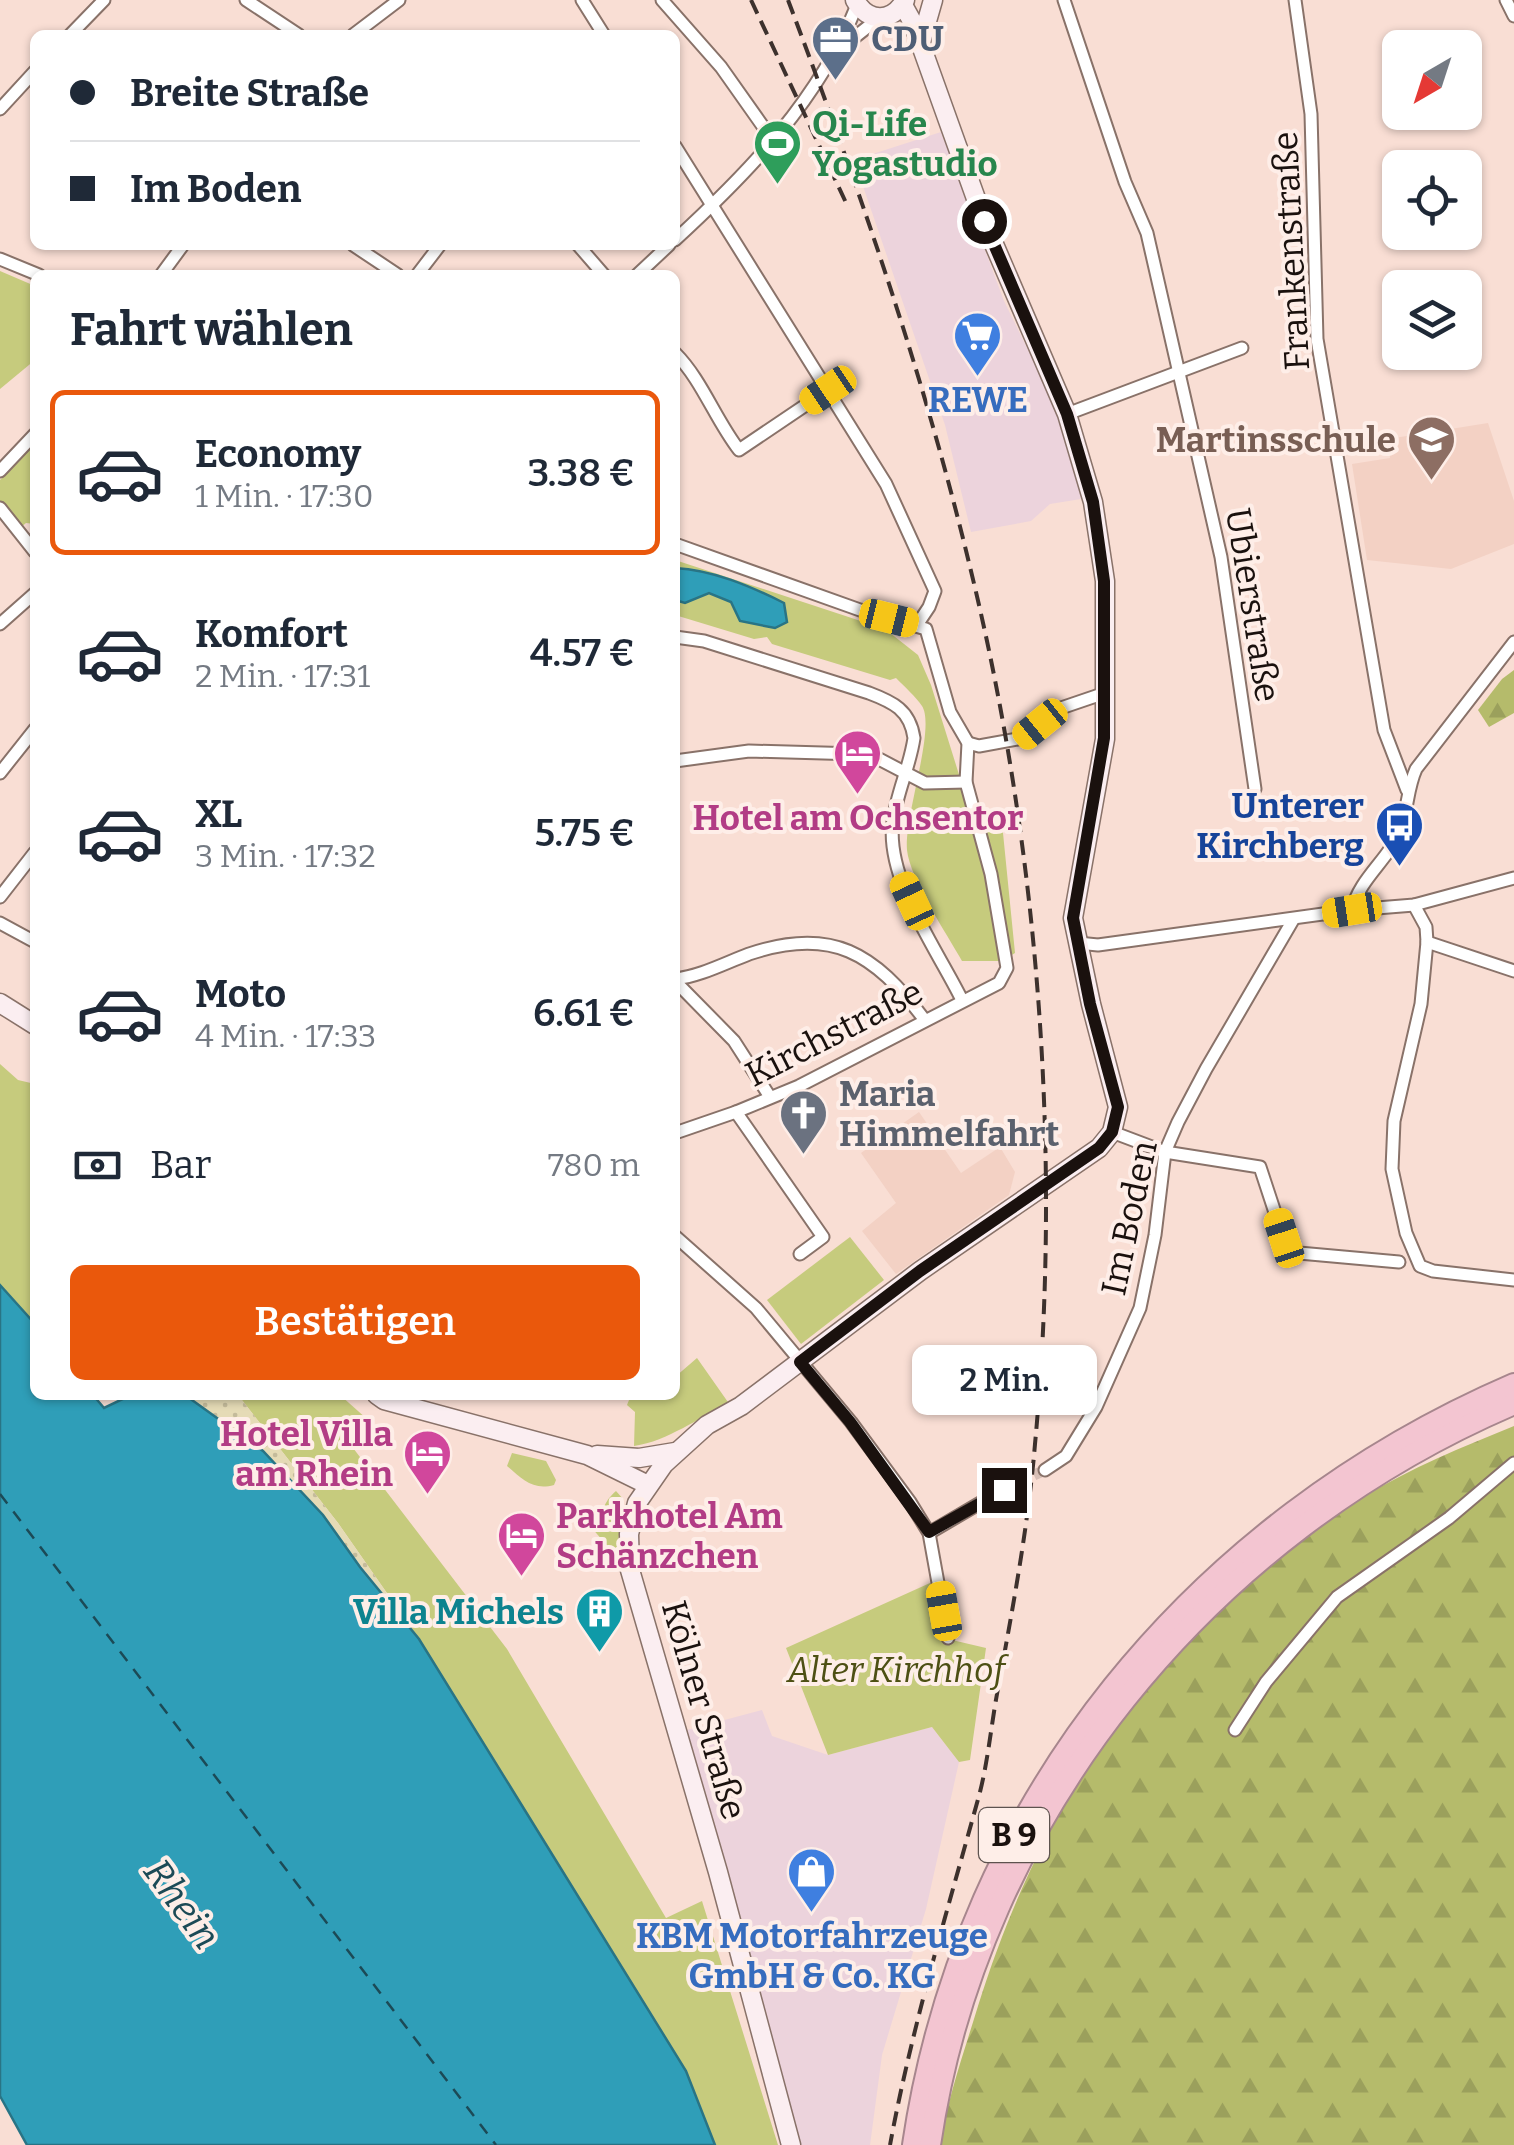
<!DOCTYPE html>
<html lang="de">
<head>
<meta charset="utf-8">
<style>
	:root { --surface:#fff; --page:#f2f2f3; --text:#1f2937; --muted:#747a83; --line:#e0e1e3; --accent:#ea580c }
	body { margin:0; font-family:Bitter,serif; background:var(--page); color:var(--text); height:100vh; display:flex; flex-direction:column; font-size:38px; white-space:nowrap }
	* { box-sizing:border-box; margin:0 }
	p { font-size:32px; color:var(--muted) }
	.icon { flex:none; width:55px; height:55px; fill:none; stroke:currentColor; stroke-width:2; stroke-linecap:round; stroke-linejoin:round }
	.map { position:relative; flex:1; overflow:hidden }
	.drawer { position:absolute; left:30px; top:270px; width:650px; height:1130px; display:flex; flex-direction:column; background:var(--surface); border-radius:15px; box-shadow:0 2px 8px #0004 }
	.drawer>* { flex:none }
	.top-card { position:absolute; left:30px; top:30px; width:650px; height:220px; border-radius:15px; box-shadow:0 2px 8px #0004; display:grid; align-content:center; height:220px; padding:0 40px; background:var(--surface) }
	.needle { width:65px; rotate:219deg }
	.fabs { position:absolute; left:1382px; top:30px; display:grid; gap:20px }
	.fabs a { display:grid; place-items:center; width:100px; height:100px; border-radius:15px; background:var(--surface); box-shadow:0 2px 8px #0004; font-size:50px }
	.end { position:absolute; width:45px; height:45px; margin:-22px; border:12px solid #1a110e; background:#fff; box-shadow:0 0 0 5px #fff }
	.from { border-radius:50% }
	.bubble { position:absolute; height:70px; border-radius:15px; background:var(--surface); box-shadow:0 2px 8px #0004; font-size:32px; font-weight:600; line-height:70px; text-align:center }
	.car { position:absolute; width:30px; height:60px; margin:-30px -15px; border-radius:12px; box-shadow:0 0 8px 2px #0007; background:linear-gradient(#f5c518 24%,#345 0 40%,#f5c518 0 76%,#345 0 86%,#f5c518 0) }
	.top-card b { display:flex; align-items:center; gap:35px; height:95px; font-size:38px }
	.top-card b+b { border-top:2px solid var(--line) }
	.top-card i { width:25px; height:25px; background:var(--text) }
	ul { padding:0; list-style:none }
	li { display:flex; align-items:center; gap:30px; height:165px; margin:0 20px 15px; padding:0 20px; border:5px solid transparent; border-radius:15px }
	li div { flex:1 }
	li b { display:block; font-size:38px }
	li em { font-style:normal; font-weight:600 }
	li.on { border-color:var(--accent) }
	li>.icon { width:90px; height:90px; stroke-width:1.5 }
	h2 { padding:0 40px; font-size:45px; line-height:120px }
	.pay { display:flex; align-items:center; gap:25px; height:110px; padding:0 40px; font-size:38px }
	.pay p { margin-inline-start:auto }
	.button { display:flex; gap:20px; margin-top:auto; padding:20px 40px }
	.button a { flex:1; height:115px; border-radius:15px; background:var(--accent); color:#fff; font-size:40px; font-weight:600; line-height:115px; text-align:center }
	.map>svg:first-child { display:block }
	.commercial { fill:#ecd3dc }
	.built { fill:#f3d1c4 }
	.green { fill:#c6cb7d }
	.forest { fill:url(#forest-firs) }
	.sand { fill:url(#sand-dots) }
	.water { fill:#2f9eb8; stroke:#297485; stroke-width:2.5 }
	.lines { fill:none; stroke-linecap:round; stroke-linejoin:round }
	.ferry { stroke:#1c4a56; stroke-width:2.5; stroke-dasharray:12 10; stroke-linecap:butt }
	.street-tunnel { stroke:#d8bfb6; stroke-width:11; stroke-dasharray:11 5.5; stroke-linecap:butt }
	.street-casing { stroke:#897269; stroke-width:15 }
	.secondary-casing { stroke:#897269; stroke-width:21 }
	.highway-casing { stroke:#a7868d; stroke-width:24 }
	.street { stroke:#fff; stroke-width:11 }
	.secondary { stroke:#fbeef1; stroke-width:18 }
	.highway { stroke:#f3c5d1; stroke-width:20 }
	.rail { stroke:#3d312d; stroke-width:4; stroke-dasharray:15 8; stroke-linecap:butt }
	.route { stroke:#1a110e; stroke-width:12 }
	.labels { text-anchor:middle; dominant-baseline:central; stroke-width:8; stroke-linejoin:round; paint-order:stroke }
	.shield { fill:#feeee8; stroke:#5e534f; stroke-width:2.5 }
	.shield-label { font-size:32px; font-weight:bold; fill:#1a110e }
	.service-label { font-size:35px; font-weight:bold; fill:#4e5e75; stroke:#feeee8; text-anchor:start }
	.leisure-label { font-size:35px; font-weight:bold; fill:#27864d; stroke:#feeee8; text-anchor:start }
	.street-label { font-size:35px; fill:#1a110e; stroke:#feeee8 }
	.shop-label { font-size:35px; font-weight:bold; fill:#366cbe; stroke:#feeee8 }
	.education-label { font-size:35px; font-weight:bold; fill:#785e54; stroke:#feeee8; text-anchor:end }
	.transit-label { font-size:35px; font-weight:bold; fill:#164399; stroke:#feeee8; text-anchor:end }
	.hotel-label { font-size:35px; font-weight:bold; fill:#b23c85; stroke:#feeee8 }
	.worship-label { font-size:35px; font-weight:bold; fill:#5b616d; stroke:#feeee8; text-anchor:start }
	.culture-label { font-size:35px; font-weight:bold; fill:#0d838f; stroke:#feeee8; text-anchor:end }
	.park-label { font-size:35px; font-style:italic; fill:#4d5014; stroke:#feeee8 }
	.water-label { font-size:38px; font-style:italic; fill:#1c4a56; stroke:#feeee8 }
</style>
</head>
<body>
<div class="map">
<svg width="1514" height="2145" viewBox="0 0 1514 2145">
	<defs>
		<pattern id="forest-firs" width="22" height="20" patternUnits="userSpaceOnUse" patternTransform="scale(2.5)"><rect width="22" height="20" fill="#b5bb6b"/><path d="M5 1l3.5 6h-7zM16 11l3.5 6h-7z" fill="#9ba05c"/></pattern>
		<pattern id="sand-dots" width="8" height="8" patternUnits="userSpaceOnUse" patternTransform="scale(2.5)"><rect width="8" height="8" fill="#e5dbb6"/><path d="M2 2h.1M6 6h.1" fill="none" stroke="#c4bb9b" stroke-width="1.8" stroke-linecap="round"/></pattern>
	</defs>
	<rect width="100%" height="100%" fill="#f9ded4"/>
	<!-- commercial -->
	<g class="commercial">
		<path d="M941,132L1004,301L1065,425L1074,454L1081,499L1050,504L1031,521L971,532L945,425L854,160Z"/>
		<path d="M762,1710L772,1736L828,1755L932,1727L959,1762L926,1909L882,2055L870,2145H801L672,1734Z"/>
	</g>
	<!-- built -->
	<g class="built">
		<path d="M1488,423L1514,501V544L1451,569L1367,560L1352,464L1390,458L1388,439Z"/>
		<path d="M919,1112L961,1173L1000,1147L1015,1172L1009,1195L896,1274L862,1231L896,1203L861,1153Z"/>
	</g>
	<!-- green -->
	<g class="green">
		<path d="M0,271L35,286V360L0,389Z"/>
		<path d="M35,444V524L26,523L20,528L0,502V480Z"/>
		<path d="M675,560L885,629L918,655L931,685L971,813H1001L1015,953L1002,961H962C947,934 910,879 907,850C904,816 936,728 922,706C916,697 904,686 896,678L890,680L772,644L767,637L754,639L675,615Z"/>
		<path d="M0,1064L18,1080L35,1084V1324L0,1285Z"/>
		<path d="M850,1237L884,1280L801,1344L767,1300Z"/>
		<path d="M697,1358L730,1405C697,1417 669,1441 634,1446L635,1412L627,1405L631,1395H675V1377Z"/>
		<path d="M238,1395H340L367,1419L350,1444L507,1649L666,1918L702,1901L778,2145H715L686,2071L419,1639L338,1523Z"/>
		<path d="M512,1453L546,1461L556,1480L554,1485C533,1491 522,1479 507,1466Z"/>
		<path d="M616,1491L624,1500L616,1556L578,1512L579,1509C611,1517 597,1507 616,1491Z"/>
		<path d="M930,1583L945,1600L952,1640L986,1648L970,1760L959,1762L932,1727L828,1755L786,1648Z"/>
	</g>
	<!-- forest -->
	<g class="forest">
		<path d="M1514,670V713L1489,727L1478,710L1502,679Z"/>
		<path d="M1514,1426V2145H940C948,2097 964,2052 978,2006C1034,1828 1117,1696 1260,1575C1293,1548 1326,1519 1363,1497C1411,1468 1462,1447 1514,1426Z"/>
	</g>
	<!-- sand -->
	<path class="sand" d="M185,1395H238L338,1523L410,1626C361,1569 319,1507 266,1454C243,1432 211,1414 185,1395Z"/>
	<!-- water -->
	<g class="water">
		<path d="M675,568C713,570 750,586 784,603L787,622L775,628L740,621L731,602L709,593L685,603L675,600Z"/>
		<path d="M0,1285L35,1324V1395H93L104,1408L131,1395H185L263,1451L323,1515L360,1567L419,1639L686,2071L715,2145H27L0,2096Z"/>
	</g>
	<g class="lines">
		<!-- ferry -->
		<path class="ferry" d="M0,1494L496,2145"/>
		<!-- street-tunnel -->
		<path class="street-tunnel" d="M1004,1489L1045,1470"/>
		<defs>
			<g id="street">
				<path d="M246,0L299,35"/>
				<path d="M582,0L604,35"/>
				<path d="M662,0L721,67L774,142"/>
				<path d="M1064,0L1125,182L1147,233L1221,557L1255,789"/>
				<path d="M1295,0L1311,114L1317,339L1384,730L1407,790"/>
				<path d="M1506,0L1514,16"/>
				<path d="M70,35L104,0"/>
				<path d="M353,35L399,0"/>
				<path d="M841,48L879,18"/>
				<path d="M0,109L35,71"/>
				<path d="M675,146L886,484L935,591L929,607L917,625"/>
				<path d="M675,240C749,172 819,100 857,5"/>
				<path d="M353,245L398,275"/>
				<path d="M578,245L604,275"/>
				<path d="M0,259L39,275"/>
				<path d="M161,275L183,245"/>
				<path d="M417,275L440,245"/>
				<path d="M637,275L669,245"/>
				<path d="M675,353C702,380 715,419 739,450L828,390"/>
				<path d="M1067,414L1242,348"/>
				<path d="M0,471L35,434"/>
				<path d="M0,508L35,552"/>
				<path d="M675,544L860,610L926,629L950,712L968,743L966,782L991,874L1007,968L999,983L799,1086L736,1112L675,1133"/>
				<path d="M0,624L35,593"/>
				<path d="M675,637L704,641L869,693C893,702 910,710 914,738C910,766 897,792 893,821C885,879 937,949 962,1000"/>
				<path d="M968,743L979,746L1023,738L1058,709L1105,693"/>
				<path d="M675,761L749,751L858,754L879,759L925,783L966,782"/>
				<path d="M0,773L35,729"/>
				<path d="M0,897L35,852"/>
				<path d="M1414,905L1426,927L1427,942L1421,1004L1394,1121L1392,1169L1406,1233L1420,1266L1433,1271L1514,1280"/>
				<path d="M1352,910C1360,877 1389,860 1400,830C1408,809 1407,789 1416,769L1514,642"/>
				<path d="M0,923L35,942"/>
				<path d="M1427,942L1514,971"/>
				<path d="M1078,943L1098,945L1352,910L1414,905L1514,878"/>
				<path d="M675,979C701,976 725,963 749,954C832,926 874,953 924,1019"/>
				<path d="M675,981L734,1041L770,1097"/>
				<path d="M736,1112L823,1237L800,1254"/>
				<path d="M1112,1132L1165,1152L1260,1167L1288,1252L1399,1262"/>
				<path d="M675,1236L756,1308L851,1422L910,1502L929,1533L948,1638"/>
				<path d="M1045,1470L1066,1456L1096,1407L1140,1308L1155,1235L1165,1152L1178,1122L1206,1069L1293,920"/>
				<path d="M929,1533L1004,1489"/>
				<path d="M1235,1730L1266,1682L1337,1597L1449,1518L1514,1463"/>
			</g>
			<g id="secondary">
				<path d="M855,0C868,23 892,23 905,0"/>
				<path d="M921,42L933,0"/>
				<path d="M0,1003L35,1025"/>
				<path d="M377,1395L384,1400L587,1455L648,1485"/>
				<path d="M597,1455L639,1458L675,1452"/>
				<path d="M791,2145L718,1872L630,1570L629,1534L637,1503L664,1464L707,1425L741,1406L920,1271L1099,1148L1112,1132L1118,1107L1091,1004L1073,918L1105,739V581L1093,502L1067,414L984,221L913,23L903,5"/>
			</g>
			<g id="highway">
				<path d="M913,2145C964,1799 1196,1521 1514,1384"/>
				<path d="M930,2145C978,1814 1209,1534 1514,1404"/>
			</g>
		</defs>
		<!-- street casing -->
		<use href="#street" class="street-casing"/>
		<!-- secondary casing -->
		<use href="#secondary" class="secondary-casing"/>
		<!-- highway casing -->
		<use href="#highway" class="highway-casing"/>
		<!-- street -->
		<use href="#street" class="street"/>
		<!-- secondary -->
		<use href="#secondary" class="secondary"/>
		<!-- highway -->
		<use href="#highway" class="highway"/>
		<!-- rail -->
		<g class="rail">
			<path d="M751,0L848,207"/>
			<path d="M788,0C858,185 924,375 970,567C1039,848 1062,1156 1035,1444C1028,1528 1012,1612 997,1694C991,1727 988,1760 980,1792C948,1909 912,2026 890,2145"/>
		</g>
	</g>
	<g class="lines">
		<!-- route -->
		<path class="route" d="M984,221L1067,414L1093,502L1104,581V738L1073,918L1090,1004L1118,1107L1112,1132L1099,1148L920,1271L800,1362L850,1422L929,1532L1004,1490"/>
	</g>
	<!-- icons -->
	<defs>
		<symbol id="office-pin" viewBox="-11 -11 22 30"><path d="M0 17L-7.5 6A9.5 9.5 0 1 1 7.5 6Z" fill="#5c6f8a" stroke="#feeee8"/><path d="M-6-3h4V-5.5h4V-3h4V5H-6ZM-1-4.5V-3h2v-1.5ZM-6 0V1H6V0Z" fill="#fff"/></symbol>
		<symbol id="stadium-pin" viewBox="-11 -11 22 30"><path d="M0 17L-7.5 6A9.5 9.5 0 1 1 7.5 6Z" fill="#2e9e5b" stroke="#feeee8"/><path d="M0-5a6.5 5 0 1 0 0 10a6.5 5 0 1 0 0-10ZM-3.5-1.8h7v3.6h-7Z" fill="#fff"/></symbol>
		<symbol id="supermarket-pin" viewBox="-11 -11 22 30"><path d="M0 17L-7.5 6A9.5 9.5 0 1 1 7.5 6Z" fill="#3f7fe0" stroke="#feeee8"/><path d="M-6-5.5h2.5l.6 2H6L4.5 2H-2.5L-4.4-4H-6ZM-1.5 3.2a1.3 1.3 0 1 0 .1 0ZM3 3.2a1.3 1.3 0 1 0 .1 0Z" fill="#fff"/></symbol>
		<symbol id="school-pin" viewBox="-11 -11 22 30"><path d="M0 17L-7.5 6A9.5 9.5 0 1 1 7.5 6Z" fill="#8d6e63" stroke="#feeee8"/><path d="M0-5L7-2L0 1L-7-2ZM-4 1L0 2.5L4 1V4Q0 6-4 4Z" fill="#fff"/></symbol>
		<symbol id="hotel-pin" viewBox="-11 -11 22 30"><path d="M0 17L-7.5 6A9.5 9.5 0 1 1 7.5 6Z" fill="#d1479c" stroke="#feeee8"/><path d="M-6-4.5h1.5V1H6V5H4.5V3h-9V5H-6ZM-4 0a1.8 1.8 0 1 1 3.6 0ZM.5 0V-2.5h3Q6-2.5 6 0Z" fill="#fff"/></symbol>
		<symbol id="bus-pin" viewBox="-11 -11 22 30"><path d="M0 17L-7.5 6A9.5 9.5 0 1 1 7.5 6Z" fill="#1a4fb4" stroke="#feeee8"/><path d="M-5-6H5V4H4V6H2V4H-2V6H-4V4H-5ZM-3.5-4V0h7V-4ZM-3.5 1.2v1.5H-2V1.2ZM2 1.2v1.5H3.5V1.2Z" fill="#fff"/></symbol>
		<symbol id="church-pin" viewBox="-11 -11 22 30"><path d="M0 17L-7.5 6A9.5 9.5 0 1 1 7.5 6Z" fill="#6b7280" stroke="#feeee8"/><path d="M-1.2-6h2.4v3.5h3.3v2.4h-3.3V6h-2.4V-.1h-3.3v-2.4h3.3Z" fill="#fff"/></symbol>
		<symbol id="building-pin" viewBox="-11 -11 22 30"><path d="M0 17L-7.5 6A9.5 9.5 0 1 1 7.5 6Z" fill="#0f9aa8" stroke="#feeee8"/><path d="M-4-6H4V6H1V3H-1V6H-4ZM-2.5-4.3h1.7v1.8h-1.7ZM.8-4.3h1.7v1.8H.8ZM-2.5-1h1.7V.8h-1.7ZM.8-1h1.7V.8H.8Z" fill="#fff"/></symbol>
		<symbol id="shop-pin" viewBox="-11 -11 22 30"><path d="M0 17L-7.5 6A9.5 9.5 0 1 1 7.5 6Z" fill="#3f7fe0" stroke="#feeee8"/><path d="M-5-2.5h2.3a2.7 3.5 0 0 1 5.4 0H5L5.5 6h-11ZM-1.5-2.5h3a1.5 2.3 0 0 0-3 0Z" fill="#fff"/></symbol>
	</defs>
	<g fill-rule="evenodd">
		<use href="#office-pin" x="808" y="12" width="55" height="75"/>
		<use href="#stadium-pin" x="750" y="116" width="55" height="75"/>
		<use href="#supermarket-pin" x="950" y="308" width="55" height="75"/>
		<use href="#school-pin" x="1404" y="412" width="55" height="75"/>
		<use href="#hotel-pin" x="830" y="726" width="55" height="75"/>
		<use href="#bus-pin" x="1372" y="798" width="55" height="75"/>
		<use href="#church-pin" x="776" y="1086" width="55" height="75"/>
		<use href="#hotel-pin" x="400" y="1426" width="55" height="75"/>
		<use href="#hotel-pin" x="494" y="1508" width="55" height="75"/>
		<use href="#building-pin" x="572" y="1584" width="55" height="75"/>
		<use href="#shop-pin" x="784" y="1844" width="55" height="75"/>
	</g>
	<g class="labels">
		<!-- shield labels -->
		<rect class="shield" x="979" y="1808" width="70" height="54" rx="8"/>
		<g class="shield-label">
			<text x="1014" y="1835">B 9</text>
		</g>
		<!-- service labels -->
		<g class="service-label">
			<text x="871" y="39">CDU</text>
		</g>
		<!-- leisure labels -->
		<g class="leisure-label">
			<text x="812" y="124">Qi-Life<tspan x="812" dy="40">Yogastudio</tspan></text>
		</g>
		<!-- street labels -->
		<g class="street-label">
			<text transform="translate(1291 251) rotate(-93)">Frankenstraße</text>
			<text transform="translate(1253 605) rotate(81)">Ubierstraße</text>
			<text transform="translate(834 1033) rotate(-27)">Kirchstraße</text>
			<text transform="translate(1129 1218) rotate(-78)">Im Boden</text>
			<text transform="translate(704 1710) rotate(74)">Kölner Straße</text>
		</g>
		<!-- shop labels -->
		<g class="shop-label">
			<text x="978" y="400">REWE</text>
			<text x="812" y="1936">KBM Motorfahrzeuge<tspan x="812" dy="40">GmbH &amp; Co. KG</tspan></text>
		</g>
		<!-- education labels -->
		<g class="education-label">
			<text x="1396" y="440">Martinsschule</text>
		</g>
		<!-- transit labels -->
		<g class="transit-label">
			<text x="1364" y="806">Unterer<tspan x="1364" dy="40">Kirchberg</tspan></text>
		</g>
		<!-- hotel labels -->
		<g class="hotel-label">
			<text x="858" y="818">Hotel am Ochsentor</text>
			<text x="393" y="1434" text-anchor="end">Hotel Villa<tspan x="393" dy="40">am Rhein</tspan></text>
			<text x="556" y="1516" text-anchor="start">Parkhotel Am<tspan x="556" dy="40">Schänzchen</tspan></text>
		</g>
		<!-- worship labels -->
		<g class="worship-label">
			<text x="839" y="1094">Maria<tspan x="839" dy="40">Himmelfahrt</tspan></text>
		</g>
		<!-- culture labels -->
		<g class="culture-label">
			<text x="564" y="1612">Villa Michels</text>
		</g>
		<!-- park labels -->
		<g class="park-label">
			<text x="896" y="1670">Alter Kirchhof</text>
		</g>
		<!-- water labels -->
		<g class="water-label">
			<text transform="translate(182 1904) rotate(54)">Rhein</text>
		</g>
	</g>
</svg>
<div class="fabs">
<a><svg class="needle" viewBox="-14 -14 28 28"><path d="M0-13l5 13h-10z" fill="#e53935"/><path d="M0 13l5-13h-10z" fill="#747a83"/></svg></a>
<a><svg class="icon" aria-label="locate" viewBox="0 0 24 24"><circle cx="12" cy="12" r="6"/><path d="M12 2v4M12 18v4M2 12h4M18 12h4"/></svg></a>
<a><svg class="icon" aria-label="layers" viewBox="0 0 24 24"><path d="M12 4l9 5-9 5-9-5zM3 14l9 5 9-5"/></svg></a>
</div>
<i class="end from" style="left:984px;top:221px"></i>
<i class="end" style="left:1004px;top:1490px"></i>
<div class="bubble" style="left:912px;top:1345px;width:185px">2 Min.</div>
<i class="car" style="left:828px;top:390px;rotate:236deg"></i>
<i class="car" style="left:889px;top:618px;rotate:104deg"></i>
<i class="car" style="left:1040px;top:724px;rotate:231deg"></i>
<i class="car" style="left:912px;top:901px;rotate:335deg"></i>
<i class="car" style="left:1352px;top:910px;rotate:261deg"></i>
<i class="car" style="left:1284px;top:1238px;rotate:342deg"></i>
<i class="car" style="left:944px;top:1611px;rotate:350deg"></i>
<div class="top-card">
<b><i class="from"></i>Breite Straße</b>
<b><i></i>Im Boden</b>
</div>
<section class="drawer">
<h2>Fahrt wählen</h2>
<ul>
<li class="on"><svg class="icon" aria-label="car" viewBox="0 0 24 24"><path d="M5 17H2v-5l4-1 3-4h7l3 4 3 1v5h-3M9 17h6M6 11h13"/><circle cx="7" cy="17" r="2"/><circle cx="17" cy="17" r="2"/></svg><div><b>Economy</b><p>1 Min. · 17:30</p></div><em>3.38 €</em></li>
<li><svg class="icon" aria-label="car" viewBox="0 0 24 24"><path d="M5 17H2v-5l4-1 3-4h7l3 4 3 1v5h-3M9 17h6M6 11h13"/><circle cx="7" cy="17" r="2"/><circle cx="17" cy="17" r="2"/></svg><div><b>Komfort</b><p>2 Min. · 17:31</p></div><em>4.57 €</em></li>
<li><svg class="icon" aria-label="car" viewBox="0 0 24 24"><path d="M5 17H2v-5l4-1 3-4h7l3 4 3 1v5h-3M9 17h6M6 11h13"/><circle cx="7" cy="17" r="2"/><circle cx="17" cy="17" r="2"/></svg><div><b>XL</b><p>3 Min. · 17:32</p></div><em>5.75 €</em></li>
<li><svg class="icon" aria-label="car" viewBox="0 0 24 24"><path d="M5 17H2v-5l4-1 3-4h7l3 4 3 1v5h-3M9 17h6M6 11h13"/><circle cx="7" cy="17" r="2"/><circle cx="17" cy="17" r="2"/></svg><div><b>Moto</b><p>4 Min. · 17:33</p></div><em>6.61 €</em></li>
</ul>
<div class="pay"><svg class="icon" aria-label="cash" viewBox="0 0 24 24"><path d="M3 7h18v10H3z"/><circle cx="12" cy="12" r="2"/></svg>Bar<p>780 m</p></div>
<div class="button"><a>Bestätigen</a></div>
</section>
</div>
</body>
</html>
